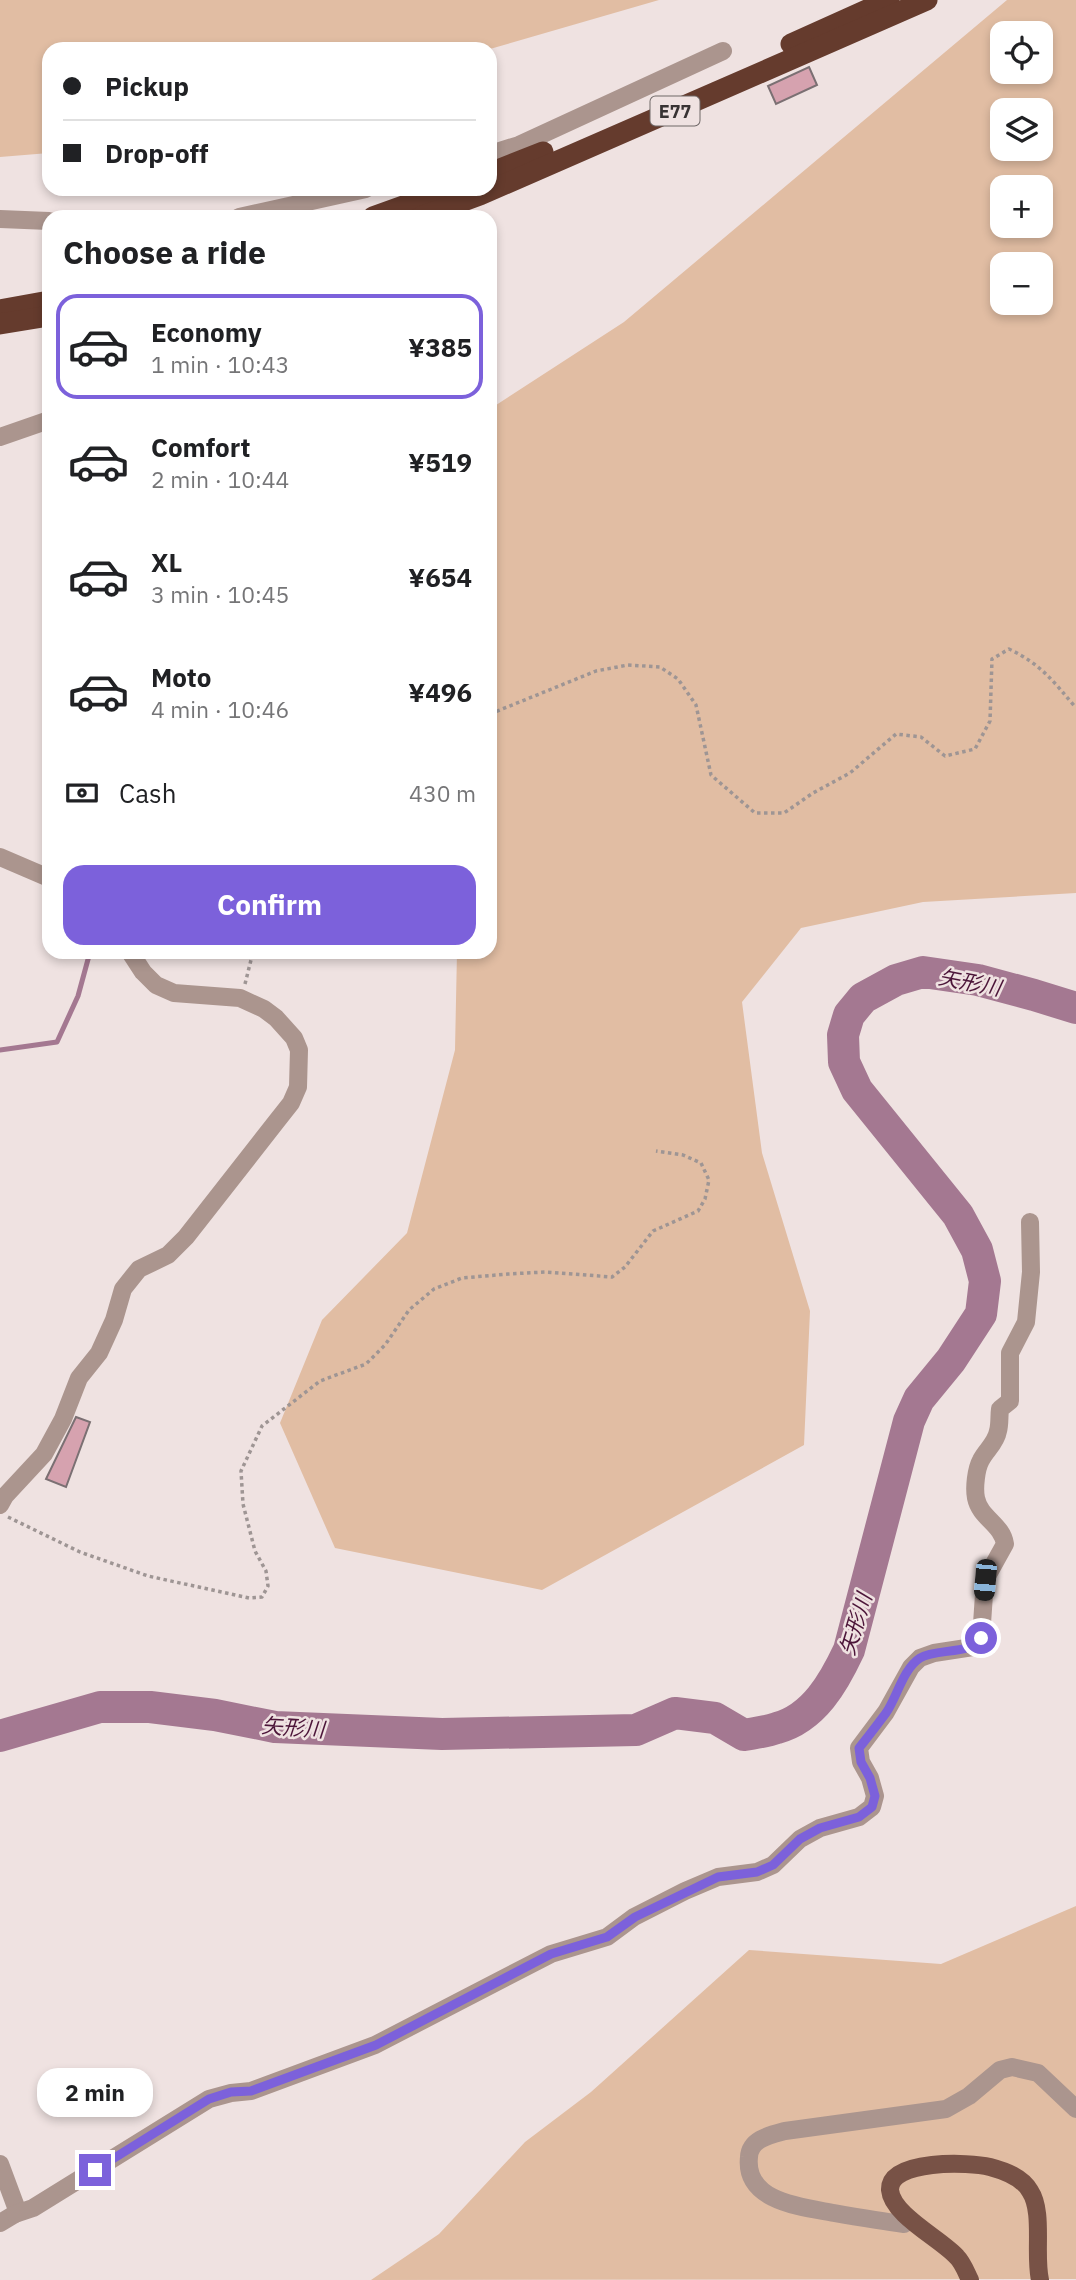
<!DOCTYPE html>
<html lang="en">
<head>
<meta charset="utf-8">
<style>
	:root { --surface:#fff; --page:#f6f6f6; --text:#202124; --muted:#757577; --line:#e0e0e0; --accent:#7c61db }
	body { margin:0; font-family:"IBM Plex Sans","Noto Sans JP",sans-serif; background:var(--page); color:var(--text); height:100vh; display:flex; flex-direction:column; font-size:26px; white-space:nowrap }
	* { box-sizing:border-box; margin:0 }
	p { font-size:23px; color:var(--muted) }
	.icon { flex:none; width:38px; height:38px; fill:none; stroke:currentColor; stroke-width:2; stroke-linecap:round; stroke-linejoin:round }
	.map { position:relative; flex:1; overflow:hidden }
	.side { position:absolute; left:42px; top:210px; width:455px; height:749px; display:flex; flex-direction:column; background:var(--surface); border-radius:21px; box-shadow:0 4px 10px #0003 }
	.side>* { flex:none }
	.guide { position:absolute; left:42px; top:42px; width:455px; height:154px; border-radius:21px; box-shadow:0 4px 10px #0003; display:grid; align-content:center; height:154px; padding:0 21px; background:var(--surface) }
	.controls { position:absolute; left:990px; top:21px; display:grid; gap:14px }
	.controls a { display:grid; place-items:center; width:63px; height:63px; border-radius:14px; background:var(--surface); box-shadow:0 4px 10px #0003; font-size:35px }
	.end { position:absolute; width:32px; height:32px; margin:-16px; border:9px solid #7c61db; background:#fff; box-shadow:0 0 0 4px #fff }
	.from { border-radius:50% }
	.bubble { position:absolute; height:49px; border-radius:21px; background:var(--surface); box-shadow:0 4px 10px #0003; font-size:23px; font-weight:800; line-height:49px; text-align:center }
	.car { position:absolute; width:21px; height:42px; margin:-21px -10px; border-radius:9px; box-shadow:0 0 5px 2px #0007; background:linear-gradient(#222 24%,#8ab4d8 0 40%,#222 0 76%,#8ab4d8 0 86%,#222 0) }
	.guide b { display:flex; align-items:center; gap:24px; height:66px; font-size:26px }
	.guide b+b { border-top:2px solid var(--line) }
	.guide i { width:18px; height:18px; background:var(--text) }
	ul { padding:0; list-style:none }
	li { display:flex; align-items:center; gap:21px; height:105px; margin:0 14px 10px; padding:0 7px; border:4px solid transparent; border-radius:21px }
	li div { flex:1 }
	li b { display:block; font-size:26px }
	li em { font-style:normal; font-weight:800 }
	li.active { border-color:var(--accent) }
	li>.icon { width:63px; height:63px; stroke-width:1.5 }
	h2 { padding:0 21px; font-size:32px; line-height:84px }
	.pay { display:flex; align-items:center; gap:18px; height:77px; padding:0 21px; font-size:26px }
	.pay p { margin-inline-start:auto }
	.button { display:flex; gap:14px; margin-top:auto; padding:14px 21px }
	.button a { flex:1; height:80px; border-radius:21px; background:var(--accent); color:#fff; font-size:28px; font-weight:800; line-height:80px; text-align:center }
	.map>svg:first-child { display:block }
	.green { fill:#e1bda3; fill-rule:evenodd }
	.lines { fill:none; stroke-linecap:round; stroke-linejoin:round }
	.stream { stroke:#a47891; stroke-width:5 }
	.river { stroke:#a47891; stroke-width:32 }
	.building { fill:#d6a2af; stroke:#7b7073; stroke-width:2 }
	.path { stroke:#9e9594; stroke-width:3.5; stroke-dasharray:3.5 3.5; stroke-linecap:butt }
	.minor { stroke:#ab958e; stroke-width:18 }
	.major { stroke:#785246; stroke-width:18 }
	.highway { stroke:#653b2d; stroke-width:21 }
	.route { stroke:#7c61db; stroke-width:9 }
	.labels { text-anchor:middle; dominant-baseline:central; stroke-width:5; stroke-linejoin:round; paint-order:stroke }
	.shield { fill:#efe2e1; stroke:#6f6867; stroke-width:2 }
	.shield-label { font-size:18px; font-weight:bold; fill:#383333 }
	.water-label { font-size:21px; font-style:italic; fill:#4c1539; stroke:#efe2e1 }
</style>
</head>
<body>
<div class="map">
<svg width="1076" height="2280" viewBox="0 0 1076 2280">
	<rect width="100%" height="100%" fill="#efe2e1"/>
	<!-- green -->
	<g class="green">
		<path d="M0,0H659L490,49H49V153L0,157Z"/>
		<path d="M1007,0H1076V893L923,902L801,928L742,1002L762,1153L810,1311L804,1445L542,1590L335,1548L280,1423L322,1320L407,1233L455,1050L457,952H490V409L624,322ZM1003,33H1041V72H1003ZM1003,110H1041V149H1003ZM1003,187H1041V226H1003ZM1003,264H1041V303H1003Z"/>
		<path d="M1076,1906V2279L371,2280L439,2234L525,2142L591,2092L749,1950L941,1964Z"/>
	</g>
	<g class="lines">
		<!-- stream -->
		<path class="stream" d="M0,1050L57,1042L78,996L90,952"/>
		<!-- river -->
		<path class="river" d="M0,1736L100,1707H150L215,1715L275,1727L442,1734L636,1730L675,1713L715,1718L744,1735C755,1733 766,1732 777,1728C814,1718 834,1682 849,1650L909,1421L919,1399L951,1360L981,1314L985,1281L977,1250L958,1215L857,1090L844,1062L843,1035L849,1015L863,998L896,980L923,972L978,980L1034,995L1076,1008"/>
	</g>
	<!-- building -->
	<g class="building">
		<path d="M809,67L817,85L776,104L768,86Z"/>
		<path d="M76,1417L90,1422L66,1487L46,1479Z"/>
	</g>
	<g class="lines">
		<!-- path -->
		<g class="path">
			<path d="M490,714L596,671L628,665L660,667L678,679L696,705L711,775L755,813H784L813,793L850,773L896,734L921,737L945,756L975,749L990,721L992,659L1009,649C1041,664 1054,682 1076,708"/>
			<path d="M245,984L253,952"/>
			<path d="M8,1517L80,1552L148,1576L249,1598L262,1597L268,1586L266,1571L255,1551L243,1504L241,1471L262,1426L320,1381L366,1364L385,1345L409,1310L434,1289L462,1278L508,1274L545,1272L612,1277L625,1267L653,1231L698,1211L705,1199L709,1180L701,1163L683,1155L656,1151"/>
		</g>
		<!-- minor -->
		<g class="minor">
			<path d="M490,154L519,145L723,51"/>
			<path d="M239,217L366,189"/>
			<path d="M0,219L49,221"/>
			<path d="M0,437L49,420"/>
			<path d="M0,857L49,878"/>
			<path d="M0,1505L5,1496L44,1454L63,1419L79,1378L99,1353L114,1320L123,1289L139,1269L168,1255L186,1237L276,1122L291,1103L298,1087L299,1050L294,1038L276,1018L264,1009L240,998L174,993L156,985L143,972L130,952"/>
			<path d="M0,2164L16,2207L15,2214L0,2223"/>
			<path d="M15,2214L33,2208L209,2099L231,2093L251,2091L375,2045L551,1954L607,1937L634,1917L685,1891L718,1877L757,1872L773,1865L800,1839L820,1828L859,1817L872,1807L875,1796L870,1778L861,1762L859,1748L886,1712L911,1667L920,1658L934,1653L973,1647L978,1643L981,1638L985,1580L1005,1544C1002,1524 980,1518 976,1498C974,1488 976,1469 981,1460C986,1450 996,1443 998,1431C1000,1424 999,1416 1000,1409L1010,1401V1353L1026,1322L1031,1272L1030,1222"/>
			<path d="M910,2219L904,2224C880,2221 857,2217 834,2213C802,2207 744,2202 749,2157C750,2139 770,2135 785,2131L946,2109L969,2096L1000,2070L1012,2067L1038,2073L1076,2109"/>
		</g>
		<!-- major -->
		<path class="major" d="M970,2280C966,2272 963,2263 957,2257C941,2239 892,2215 890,2190C889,2159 970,2162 990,2167C1005,2171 1022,2177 1030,2191C1044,2212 1034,2254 1040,2280"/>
		<!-- highway -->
		<g class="highway">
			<path d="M791,44L889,0"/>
			<path d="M490,173L543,152"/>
			<path d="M373,217L451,189"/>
			<path d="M420,217L480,195L927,0"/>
			<path d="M0,310L49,301"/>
			<path d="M0,324L49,316"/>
		</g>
	</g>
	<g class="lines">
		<!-- route -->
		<path class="route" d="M95,2170L209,2099L231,2092L251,2091L376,2045L551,1954L607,1937L635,1917L718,1877L757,1872L773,1865L800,1839L820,1828L859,1817L872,1807L875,1796L870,1778L861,1762L859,1748C868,1737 877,1725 886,1713C897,1697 903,1669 920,1658C936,1648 973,1655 981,1638"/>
	</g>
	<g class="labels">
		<!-- shield labels -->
		<rect class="shield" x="650.5" y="96.5" width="49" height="29" rx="5"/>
		<g class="shield-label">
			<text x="675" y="111">E77</text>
		</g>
		<!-- water labels -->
		<g class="water-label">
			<text transform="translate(970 982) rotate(11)">矢形川</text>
			<text transform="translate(855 1624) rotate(-73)">矢形川</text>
			<text transform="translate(293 1727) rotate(4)">矢形川</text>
		</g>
	</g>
</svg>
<div class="controls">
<a><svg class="icon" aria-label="locate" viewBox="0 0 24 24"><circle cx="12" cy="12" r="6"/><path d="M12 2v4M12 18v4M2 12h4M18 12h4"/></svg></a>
<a><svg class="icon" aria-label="layers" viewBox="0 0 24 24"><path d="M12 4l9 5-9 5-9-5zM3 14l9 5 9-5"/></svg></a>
<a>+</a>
<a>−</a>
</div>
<i class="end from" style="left:981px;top:1638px"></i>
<i class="end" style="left:95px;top:2170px"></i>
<div class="bubble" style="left:37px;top:2068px;width:116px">2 min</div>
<i class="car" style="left:985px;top:1580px;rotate:185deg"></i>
<div class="guide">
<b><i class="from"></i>Pickup</b>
<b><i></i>Drop-off</b>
</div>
<section class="side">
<h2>Choose a ride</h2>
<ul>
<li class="active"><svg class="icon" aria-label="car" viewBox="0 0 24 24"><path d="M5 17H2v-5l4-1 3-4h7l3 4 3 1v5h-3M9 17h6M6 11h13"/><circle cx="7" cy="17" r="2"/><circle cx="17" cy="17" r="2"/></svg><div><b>Economy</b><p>1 min · 10:43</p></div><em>¥385</em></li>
<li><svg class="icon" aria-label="car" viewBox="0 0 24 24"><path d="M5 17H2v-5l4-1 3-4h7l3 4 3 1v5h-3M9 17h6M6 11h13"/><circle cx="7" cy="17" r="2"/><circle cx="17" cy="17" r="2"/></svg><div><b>Comfort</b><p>2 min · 10:44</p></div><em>¥519</em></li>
<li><svg class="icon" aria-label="car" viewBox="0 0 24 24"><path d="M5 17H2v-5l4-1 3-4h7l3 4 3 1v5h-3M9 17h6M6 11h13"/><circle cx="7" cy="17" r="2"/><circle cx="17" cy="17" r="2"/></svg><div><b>XL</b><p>3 min · 10:45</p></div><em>¥654</em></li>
<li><svg class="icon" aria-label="car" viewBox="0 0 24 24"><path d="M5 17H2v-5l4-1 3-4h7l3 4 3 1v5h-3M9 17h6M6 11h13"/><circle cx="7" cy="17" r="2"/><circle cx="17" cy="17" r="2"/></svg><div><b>Moto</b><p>4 min · 10:46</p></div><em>¥496</em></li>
</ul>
<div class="pay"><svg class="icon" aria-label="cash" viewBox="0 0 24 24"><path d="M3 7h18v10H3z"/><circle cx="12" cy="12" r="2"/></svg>Cash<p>430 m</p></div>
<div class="button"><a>Confirm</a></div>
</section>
</div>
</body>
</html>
